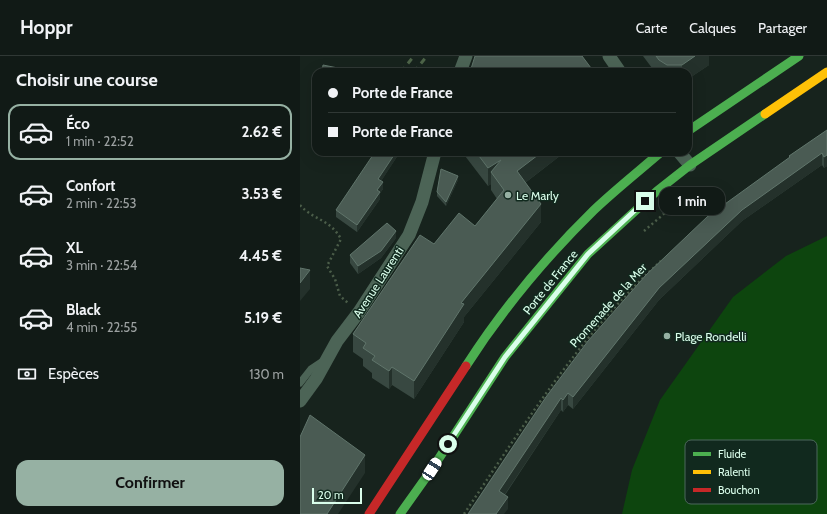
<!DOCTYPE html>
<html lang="fr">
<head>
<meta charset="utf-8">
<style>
	:root { --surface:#111a16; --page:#1e2723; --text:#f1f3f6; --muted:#9ca1a1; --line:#303835; --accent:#96b1a3 }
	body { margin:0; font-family:Cabin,sans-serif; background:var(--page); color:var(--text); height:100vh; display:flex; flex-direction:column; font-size:15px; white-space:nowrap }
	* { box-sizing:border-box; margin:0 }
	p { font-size:13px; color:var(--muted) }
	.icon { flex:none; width:22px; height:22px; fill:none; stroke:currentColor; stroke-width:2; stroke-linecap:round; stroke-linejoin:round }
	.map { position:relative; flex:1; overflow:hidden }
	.side { display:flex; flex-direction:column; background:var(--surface); width:300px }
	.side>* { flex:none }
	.top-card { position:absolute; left:12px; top:12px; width:380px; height:88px; border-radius:12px; box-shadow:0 4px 16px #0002,0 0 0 1px var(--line); display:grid; align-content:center; height:88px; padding:0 16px; background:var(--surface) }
	.scale { position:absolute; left:12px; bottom:10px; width:50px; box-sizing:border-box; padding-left:4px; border:2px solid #dafeeb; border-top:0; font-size:11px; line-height:14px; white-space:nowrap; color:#dafeeb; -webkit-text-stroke:3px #11291e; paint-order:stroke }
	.end { position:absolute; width:18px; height:18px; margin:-9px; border:5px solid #dafeeb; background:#111; box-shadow:0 0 0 2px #111 }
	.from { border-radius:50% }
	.bubble { position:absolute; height:28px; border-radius:12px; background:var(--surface); box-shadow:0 4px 16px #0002,0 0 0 1px var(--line); font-size:13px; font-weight:700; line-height:28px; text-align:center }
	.car { position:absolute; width:12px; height:24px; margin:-12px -6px; border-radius:5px; box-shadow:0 0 3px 1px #0007; background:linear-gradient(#fff 24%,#345 0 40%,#fff 0 76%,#345 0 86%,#fff 0) }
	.top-card b { display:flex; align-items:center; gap:14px; height:38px; font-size:15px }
	.top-card b+b { border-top:1px solid var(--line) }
	.top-card i { width:10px; height:10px; background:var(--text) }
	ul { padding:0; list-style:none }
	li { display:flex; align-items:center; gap:12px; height:56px; margin:0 8px 6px; padding:0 8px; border:2px solid transparent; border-radius:12px }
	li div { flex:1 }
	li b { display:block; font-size:15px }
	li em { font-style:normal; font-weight:700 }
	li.current { border-color:var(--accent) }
	li>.icon { width:36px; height:36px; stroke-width:1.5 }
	h2 { padding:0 16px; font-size:18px; line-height:48px }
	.pay { display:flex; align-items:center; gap:10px; height:44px; padding:0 16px; font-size:15px }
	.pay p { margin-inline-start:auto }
	.cta { display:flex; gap:8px; margin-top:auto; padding:8px 16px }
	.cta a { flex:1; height:46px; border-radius:12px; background:var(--accent); color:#111; font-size:16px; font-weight:700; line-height:46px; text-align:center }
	header { display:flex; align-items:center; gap:24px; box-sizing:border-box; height:56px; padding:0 20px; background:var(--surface); border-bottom:1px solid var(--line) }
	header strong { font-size:19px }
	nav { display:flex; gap:22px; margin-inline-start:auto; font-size:14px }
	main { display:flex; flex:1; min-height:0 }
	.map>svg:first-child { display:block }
	.water { fill:#0d450e }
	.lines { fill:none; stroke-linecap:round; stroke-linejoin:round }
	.path { stroke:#4b5d49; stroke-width:2.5; stroke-dasharray:2 3; stroke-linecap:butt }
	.lane { stroke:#4c6456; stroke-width:7 }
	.street { stroke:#4c6456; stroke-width:13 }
	.fast { stroke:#4caf50; stroke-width:9 }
	.slow { stroke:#ffc107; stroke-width:9 }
	.jam { stroke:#c62828; stroke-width:9 }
	.rail { stroke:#4d6448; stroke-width:3; stroke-dasharray:6 5; stroke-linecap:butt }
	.wall { fill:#384841 }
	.shaded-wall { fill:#24312b }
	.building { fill:#4a5b53; stroke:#60756b }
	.route { stroke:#dafeeb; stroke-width:5 }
	.poi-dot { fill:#96b1a3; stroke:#11291e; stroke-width:1.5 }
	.labels { text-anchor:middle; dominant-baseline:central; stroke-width:3; stroke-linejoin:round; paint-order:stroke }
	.poi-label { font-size:12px; fill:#dafeeb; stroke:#11291e; text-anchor:start }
	.street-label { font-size:12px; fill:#dafeeb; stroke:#11291e }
	.key { fill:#11291e; stroke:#4d695c; stroke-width:1 }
	.key-label { font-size:11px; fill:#dafeeb }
</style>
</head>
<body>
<header>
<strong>Hoppr</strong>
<nav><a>Carte</a><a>Calques</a><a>Partager</a></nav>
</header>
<main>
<section class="side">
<h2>Choisir une course</h2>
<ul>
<li class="current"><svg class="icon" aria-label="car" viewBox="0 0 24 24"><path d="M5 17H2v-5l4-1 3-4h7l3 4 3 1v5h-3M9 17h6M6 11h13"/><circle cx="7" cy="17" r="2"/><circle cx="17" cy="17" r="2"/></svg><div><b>Éco</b><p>1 min · 22:52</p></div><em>2.62 €</em></li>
<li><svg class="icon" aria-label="car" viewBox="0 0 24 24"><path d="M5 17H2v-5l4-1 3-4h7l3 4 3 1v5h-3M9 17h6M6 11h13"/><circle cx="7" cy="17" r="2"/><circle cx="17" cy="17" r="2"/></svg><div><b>Confort</b><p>2 min · 22:53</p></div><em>3.53 €</em></li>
<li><svg class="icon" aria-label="car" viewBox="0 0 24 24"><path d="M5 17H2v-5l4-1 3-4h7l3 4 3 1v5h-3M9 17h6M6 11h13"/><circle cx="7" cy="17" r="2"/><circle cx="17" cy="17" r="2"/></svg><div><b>XL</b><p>3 min · 22:54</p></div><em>4.45 €</em></li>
<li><svg class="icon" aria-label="car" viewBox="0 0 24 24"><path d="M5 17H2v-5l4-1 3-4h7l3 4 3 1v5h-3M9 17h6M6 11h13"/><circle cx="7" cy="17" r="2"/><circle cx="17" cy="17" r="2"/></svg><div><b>Black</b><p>4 min · 22:55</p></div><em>5.19 €</em></li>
</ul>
<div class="pay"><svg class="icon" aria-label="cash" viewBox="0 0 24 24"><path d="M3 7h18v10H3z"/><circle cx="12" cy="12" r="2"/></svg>Espèces<p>130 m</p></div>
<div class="cta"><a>Confirmer</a></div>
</section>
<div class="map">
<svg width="527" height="458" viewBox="0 0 527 458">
	<rect width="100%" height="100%" fill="#17231d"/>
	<!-- water -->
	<path class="water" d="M527,180V458H322L332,414L360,344L433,241L486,200Z"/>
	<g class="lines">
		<!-- path -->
		<g class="path">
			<path d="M0,149C13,164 30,163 41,183L27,210L35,223L40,240L48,247"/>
			<path d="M344,175L395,131"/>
			<path d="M164,458C224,369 281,277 361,205"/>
		</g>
		<!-- lane -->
		<path class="lane" d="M0,327L11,313L23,305"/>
		<!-- street -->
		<g class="street">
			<path d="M309,0L320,16"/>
			<path d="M160,16L166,0"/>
			<path d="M379,96L390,109"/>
			<path d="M0,345L16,323L37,285L59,256L109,179L122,146L135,96"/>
		</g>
		<!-- fast -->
		<g class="fast">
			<path d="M388,75L499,0"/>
			<path d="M166,310C202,254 246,201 294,154C315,134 339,115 361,96"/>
			<path d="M100,458L132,413L205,301L288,198L357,135L390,109L465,58"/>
		</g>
		<!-- slow -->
		<path class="slow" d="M465,58L527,16"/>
		<!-- jam -->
		<path class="jam" d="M69,458L166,310"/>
		<!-- rail -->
		<g class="rail">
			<path d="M101,16L114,0"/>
			<path d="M114,16L127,0"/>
		</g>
	</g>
	<!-- wall -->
	<g class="wall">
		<path d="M343,0H409V9L388,23V16H355Z"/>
		<path d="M527,74V110L524,112L522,109L442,165L359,244L273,353L268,349L263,356L261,354L205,439L208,453L168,458L246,341L489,102V100Z"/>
		<path d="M80,96H100L81,125L83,133L80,137V143L57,176L36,161V154Z"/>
		<path d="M162,96H265L225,127L241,166L164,261V266L114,343L92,329L89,333L72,322V317L63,310V303L53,296V278L134,188L175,170L197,143L191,134V128L188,130Z"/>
		<path d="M158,124L146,150L137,140V136Z"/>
		<path d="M96,182L81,202L58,218L50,207V199Z"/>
	</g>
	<!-- shaded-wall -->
	<g class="shaded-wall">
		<path d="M395,0H409V9L388,23V16H382V9Z"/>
		<path d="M96,96H100L78,130V123Z"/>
		<path d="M242,96H265L217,133V115Z"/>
		<path d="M522,97V109L442,165L359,244L273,353V341L359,232L442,154Z"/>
		<path d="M527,99V110L524,112V101Z"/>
		<path d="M201,104L191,116V128L188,130V112Z"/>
		<path d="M158,120V124L146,150V146Z"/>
		<path d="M83,126V133L80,137V143L57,176V169L77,134Z"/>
		<path d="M241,148V166L164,261V266L114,343V325L161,247Z"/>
		<path d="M96,175V182L81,202L58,218V210Z"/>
		<path d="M10,214V233L0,245V227Z"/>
		<path d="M92,311V329L89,333V315Z"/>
		<path d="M268,337V349L263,356V344Z"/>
		<path d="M261,342V354L199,447V435Z"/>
		<path d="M65,399V417L38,458H27Z"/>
		<path d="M208,441V453L204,458H196Z"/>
	</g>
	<!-- building -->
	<g class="building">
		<path d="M175,0H282L294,16H170Z"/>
		<path d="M356,0H395L382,9H367L359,4Z"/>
		<path d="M23,9L43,13L42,16H22Z"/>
		<path d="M527,74V99L524,101L522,97L442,154L359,232L273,341L268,337L263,344L261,342L199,435L208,441L196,458H168L246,341L288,285L346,219L407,161L490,101L489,100Z"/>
		<path d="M75,96H96L78,123L83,126L77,134L80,136L57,169L36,154Z"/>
		<path d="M176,96H242L217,115L241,148L161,247L164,248L114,325L92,311L89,315L72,304L75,300L63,292L66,287L53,278L120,179L134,188L159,157L175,170L204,134L191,116L201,104L188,112Z"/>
		<path d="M141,113L158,120L146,146L137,136Z"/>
		<path d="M87,167L96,175L81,195L58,210L50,199Z"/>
		<path d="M0,212L10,214L0,227Z"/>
		<path d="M10,359L65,399L27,458H0V381Z"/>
	</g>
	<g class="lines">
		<!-- route -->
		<path class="route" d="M148,388L205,301L288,198L345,145"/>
	</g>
	<!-- markers -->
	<g class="poi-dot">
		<circle cx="208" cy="139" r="4"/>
		<circle cx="367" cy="280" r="4"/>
	</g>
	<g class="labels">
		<!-- poi labels -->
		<g class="poi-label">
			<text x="216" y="139">Le Marly</text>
			<text x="375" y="280">Plage Rondelli</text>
		</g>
		<!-- street labels -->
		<g class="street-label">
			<text transform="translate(78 226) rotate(-57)">Avenue Laurenti</text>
			<text transform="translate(250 226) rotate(-51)">Porte de France</text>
			<text transform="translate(308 249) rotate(-48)">Promenade de la Mer</text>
		</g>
	</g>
	<!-- legend -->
	<rect x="385" y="384" width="132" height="64" rx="6" class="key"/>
	<rect x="393" y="396" width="18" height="4" fill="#4caf50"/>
	<rect x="393" y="414" width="18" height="4" fill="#ffc107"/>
	<rect x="393" y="432" width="18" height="4" fill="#c62828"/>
	<g class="key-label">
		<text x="418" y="402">Fluide</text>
		<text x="418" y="420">Ralenti</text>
		<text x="418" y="438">Bouchon</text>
	</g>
</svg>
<div class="scale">20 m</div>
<i class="end from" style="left:148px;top:388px"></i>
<i class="end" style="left:345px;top:145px"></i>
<div class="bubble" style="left:359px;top:131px;width:66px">1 min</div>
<i class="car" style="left:132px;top:413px;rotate:33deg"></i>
<div class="top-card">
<b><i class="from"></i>Porte de France</b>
<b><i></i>Porte de France</b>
</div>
</div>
</main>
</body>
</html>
